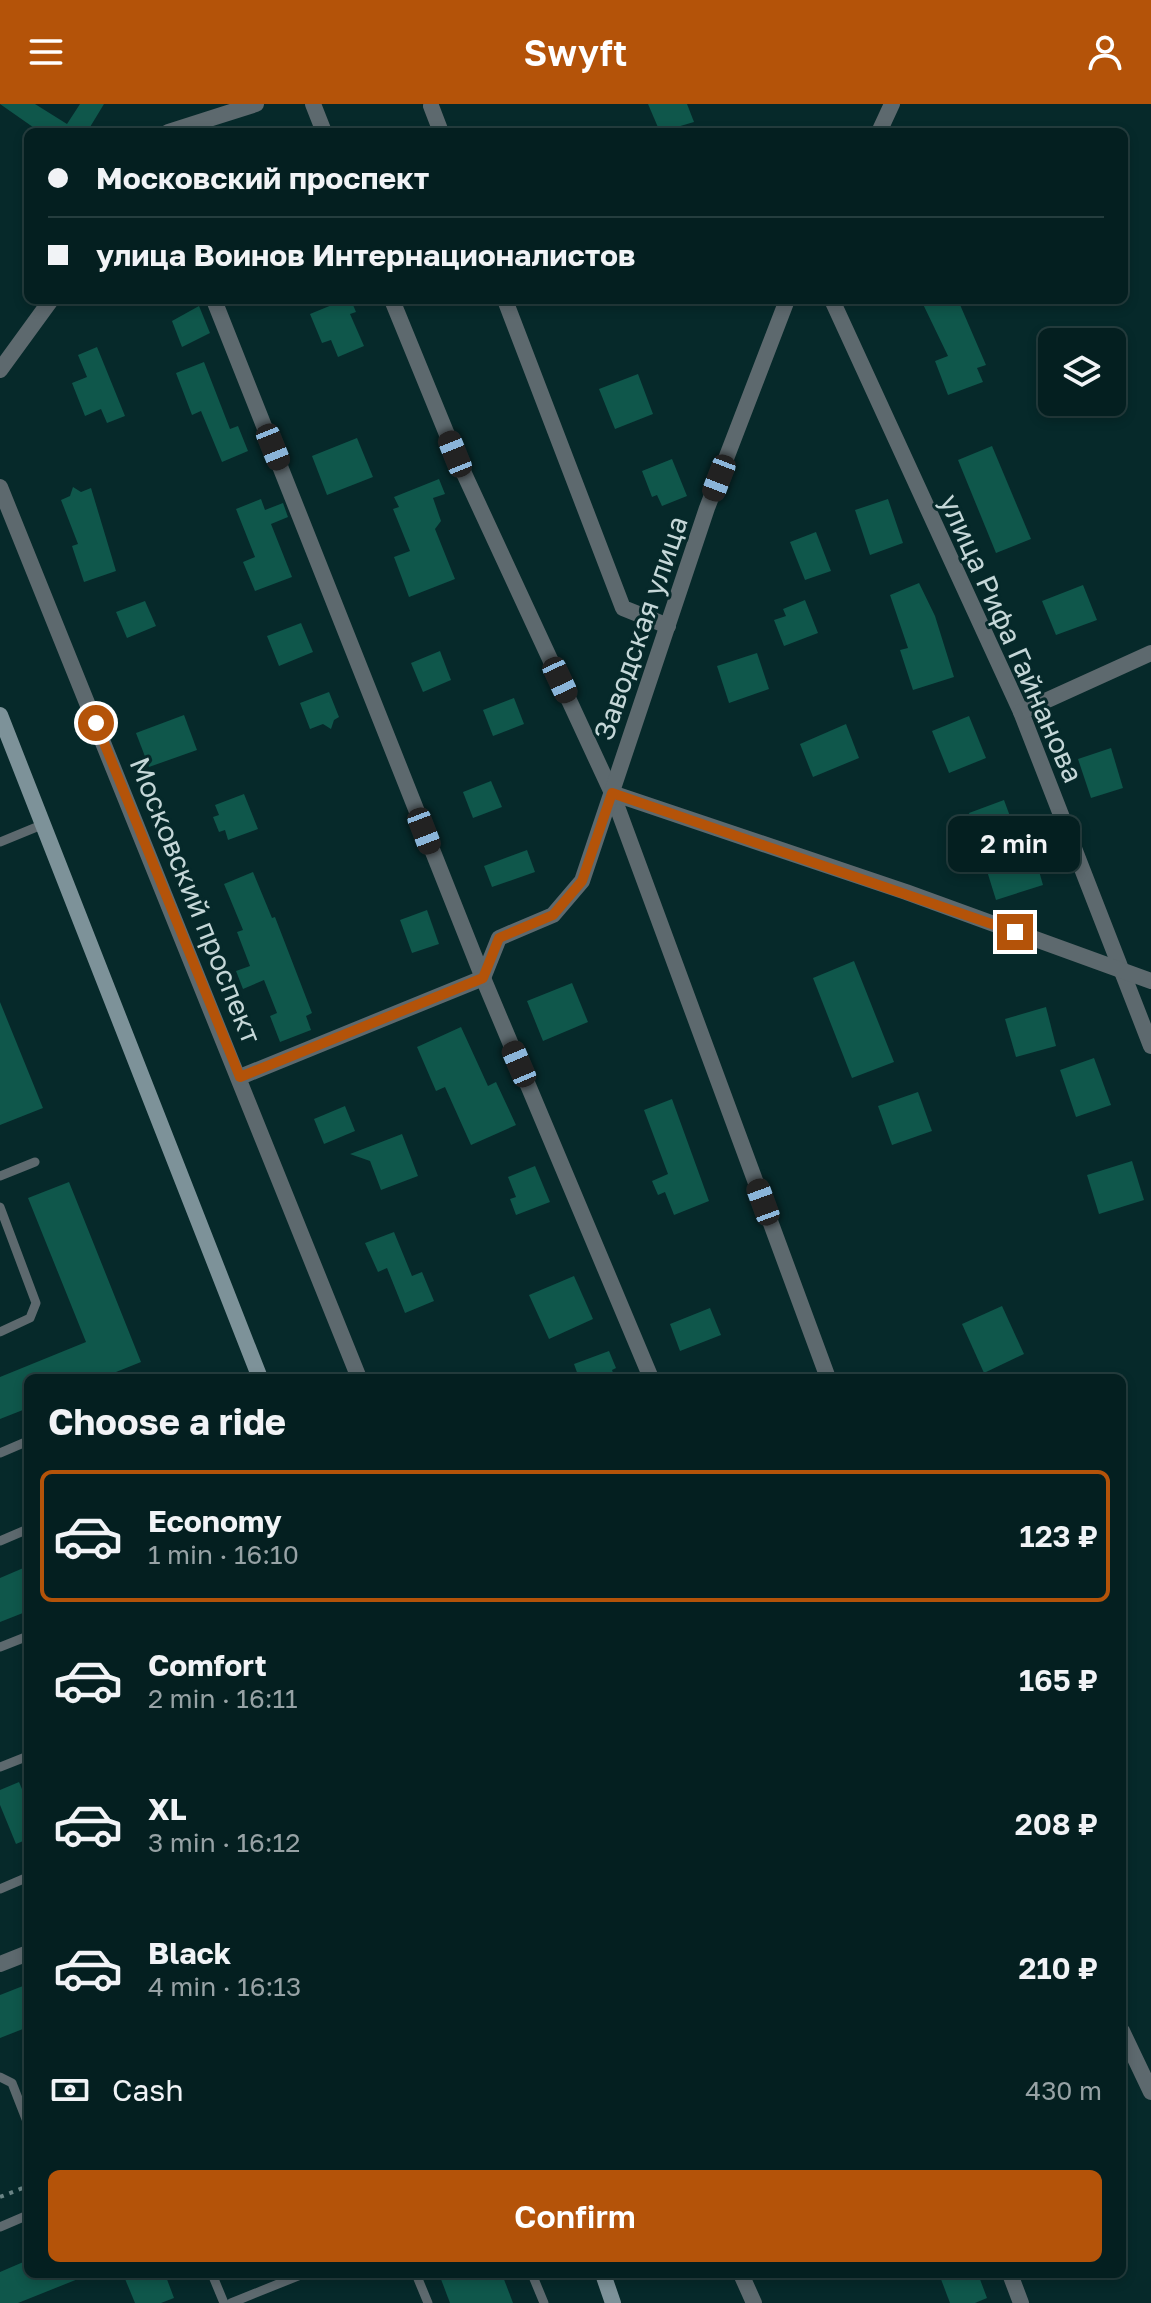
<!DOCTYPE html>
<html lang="en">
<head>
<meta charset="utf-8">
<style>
	:root { --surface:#041f20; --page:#122c2d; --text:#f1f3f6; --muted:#97a2a5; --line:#253d3e; --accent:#b45309 }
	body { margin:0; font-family:"Golos Text",sans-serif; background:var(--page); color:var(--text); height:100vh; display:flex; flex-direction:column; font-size:30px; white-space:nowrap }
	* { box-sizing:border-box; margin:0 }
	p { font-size:26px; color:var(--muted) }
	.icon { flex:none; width:44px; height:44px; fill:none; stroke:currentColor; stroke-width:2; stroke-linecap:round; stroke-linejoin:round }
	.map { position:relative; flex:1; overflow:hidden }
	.drawer { position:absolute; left:24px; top:1270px; width:1102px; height:904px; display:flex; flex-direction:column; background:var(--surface); border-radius:12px; box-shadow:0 4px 12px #0003,0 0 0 2px var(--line) }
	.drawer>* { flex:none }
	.guide { position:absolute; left:24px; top:24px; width:1104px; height:176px; border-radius:12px; box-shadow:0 4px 12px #0003,0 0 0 2px var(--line); display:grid; align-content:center; height:176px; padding:0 24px; background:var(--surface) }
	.buttons { position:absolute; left:1038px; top:224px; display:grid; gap:16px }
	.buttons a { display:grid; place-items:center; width:88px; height:88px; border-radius:12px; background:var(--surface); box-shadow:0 4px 12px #0003,0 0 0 2px var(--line); font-size:40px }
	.end { position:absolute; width:36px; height:36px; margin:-18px; border:10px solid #b45309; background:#fff; box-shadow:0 0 0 4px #fff }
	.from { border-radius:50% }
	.bubble { position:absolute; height:56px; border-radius:12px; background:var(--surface); box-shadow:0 4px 12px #0003,0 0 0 2px var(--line); font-size:26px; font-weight:600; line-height:56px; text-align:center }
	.car { position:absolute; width:24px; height:48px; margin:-24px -12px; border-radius:10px; box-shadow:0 0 6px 2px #0007; background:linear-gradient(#222 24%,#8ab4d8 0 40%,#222 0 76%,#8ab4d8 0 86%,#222 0) }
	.guide b { display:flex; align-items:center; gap:28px; height:76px; font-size:30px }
	.guide b+b { border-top:2px solid var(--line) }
	.guide i { width:20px; height:20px; background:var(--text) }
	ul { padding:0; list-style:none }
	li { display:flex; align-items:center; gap:24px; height:132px; margin:0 16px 12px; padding:0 8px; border:4px solid transparent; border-radius:12px }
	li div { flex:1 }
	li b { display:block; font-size:30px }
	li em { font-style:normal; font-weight:600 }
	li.selected { border-color:var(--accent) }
	li>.icon { width:72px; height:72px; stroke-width:1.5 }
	h2 { padding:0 24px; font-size:36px; line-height:96px }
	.pay { display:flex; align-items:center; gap:20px; height:88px; padding:0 24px; font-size:30px }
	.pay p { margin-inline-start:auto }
	.cta { display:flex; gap:16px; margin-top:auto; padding:16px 24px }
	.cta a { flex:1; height:92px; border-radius:12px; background:var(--accent); color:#fff; font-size:32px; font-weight:600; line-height:92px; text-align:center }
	header { display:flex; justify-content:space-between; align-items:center; height:104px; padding:0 24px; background:var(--accent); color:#fff; font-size:36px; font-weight:600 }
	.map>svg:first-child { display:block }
	.building { fill:#0f574b }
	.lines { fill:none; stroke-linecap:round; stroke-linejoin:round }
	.path { stroke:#6a8485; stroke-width:4; stroke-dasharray:4 6; stroke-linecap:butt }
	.lane { stroke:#5d696e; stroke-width:9 }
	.street { stroke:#5d696e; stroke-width:16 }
	.secondary { stroke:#7d9299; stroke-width:16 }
	.route { stroke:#b45309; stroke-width:10 }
	.labels { text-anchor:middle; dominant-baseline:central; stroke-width:6; stroke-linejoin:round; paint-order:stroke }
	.street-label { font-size:28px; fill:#c5d7d8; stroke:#06292a }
</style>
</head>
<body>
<header><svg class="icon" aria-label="menu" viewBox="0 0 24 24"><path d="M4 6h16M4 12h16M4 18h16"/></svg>Swyft<svg class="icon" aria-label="person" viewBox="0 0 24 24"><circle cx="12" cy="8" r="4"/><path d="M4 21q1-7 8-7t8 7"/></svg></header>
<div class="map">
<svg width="1151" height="2199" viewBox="0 0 1151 2199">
	<rect width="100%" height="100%" fill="#06292a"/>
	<!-- building -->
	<g class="building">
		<path d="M0,0H35L67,20L80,0H104L87,28H40Z"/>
		<path d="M648,0H687L694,18L660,28Z"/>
		<path d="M344,196H351L356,208L350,210L364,242L338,253L331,236L322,239L310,210Z"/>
		<path d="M921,196H958L986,261L977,264L983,278L948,291L935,257L948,252Z"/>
		<path d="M199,202L210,229L182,243L172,217Z"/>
		<path d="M97,243L125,312L107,319L101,305L85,312L72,279L87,273L78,251Z"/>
		<path d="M204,258L230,325L238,322L248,347L222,358L201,307L192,311L176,269Z"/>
		<path d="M638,270L653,310L615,325L599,285Z"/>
		<path d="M357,334L373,373L327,391L312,352Z"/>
		<path d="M992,342L1031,435L996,449L958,356Z"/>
		<path d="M672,355L687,392L662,402L657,391L652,393L642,367Z"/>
		<path d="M439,375L445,390L433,394L441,417L435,425L455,475L409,493L394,453L410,447L393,405L399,403L394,393Z"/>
		<path d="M73,383L81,388L91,384L116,467L84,478L72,442L78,440L61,396L70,392Z"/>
		<path d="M261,395L265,406L283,399L288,413L271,420L292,473L255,487L243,458L255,453L236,405Z"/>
		<path d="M888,395L903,439L870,451L855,406Z"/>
		<path d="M816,428L831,467L805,476L790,438Z"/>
		<path d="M919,479L935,512L954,573L913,586L900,546L908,544L890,491Z"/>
		<path d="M1083,481L1097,516L1056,531L1042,497Z"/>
		<path d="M805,496L818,529L784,542L774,516L786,512L783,505Z"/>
		<path d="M145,497L156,522L127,534L116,508Z"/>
		<path d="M301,519L313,548L279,562L267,532Z"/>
		<path d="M440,547L451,576L423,588L411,559Z"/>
		<path d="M757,549L769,585L729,599L717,562Z"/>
		<path d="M329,588L339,613L334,616L331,625L323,620L310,625L300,599Z"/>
		<path d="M514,594L524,620L493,632L483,606Z"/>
		<path d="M184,611L197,646L149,663L136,629Z"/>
		<path d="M969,612L986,654L949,669L932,627Z"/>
		<path d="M846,620L859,654L813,673L800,640Z"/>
		<path d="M1111,644L1123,684L1091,694L1078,655Z"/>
		<path d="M491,677L502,703L473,714L463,688Z"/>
		<path d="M244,690L258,725L228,736L225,726L219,728L213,713L219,711L215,701Z"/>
		<path d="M1004,696L1021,742L1031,739L1043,781L996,796L969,709Z"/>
		<path d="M527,746L535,768L492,783L484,762Z"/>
		<path d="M253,768L272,814L275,813L312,909L306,912L311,926L280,938L270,912L277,909L264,876L243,885L236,867L250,862L237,828L243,826L224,780Z"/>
		<path d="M427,806L439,840L412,849L400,816Z"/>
		<path d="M854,857L894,958L852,974L813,874Z"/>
		<path d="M572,879L588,918L543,937L527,897Z"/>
		<path d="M0,898L43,1004L0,1021Z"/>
		<path d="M1046,903L1056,942L1016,953L1005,915Z"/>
		<path d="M461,923L488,982L496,978L516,1021L471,1041L445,983L436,987L417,943Z"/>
		<path d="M1094,954L1111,1001L1076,1013L1060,966Z"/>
		<path d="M918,988L932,1027L892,1041L878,1002Z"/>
		<path d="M672,995L709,1097L674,1111L665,1088L658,1091L652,1077L668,1070L644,1006Z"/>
		<path d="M345,1002L355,1027L324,1040L314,1015Z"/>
		<path d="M402,1030L418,1072L381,1086L370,1057L350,1050Z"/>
		<path d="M1132,1057L1144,1096L1099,1110L1087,1071Z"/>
		<path d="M535,1062L550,1098L516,1111L510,1095L516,1093L508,1073Z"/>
		<path d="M69,1078L141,1258L101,1274H28V1304L0,1315V1273L86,1238L28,1094Z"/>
		<path d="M394,1128L412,1172L422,1168L434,1197L405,1209L387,1164L378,1168L365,1139Z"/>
		<path d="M574,1172L593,1215L549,1235L529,1191Z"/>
		<path d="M1002,1202L1024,1250L984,1269L962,1220Z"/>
		<path d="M710,1204L721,1231L680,1247L670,1220Z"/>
		<path d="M609,1247L616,1264L612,1266L615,1274H579L574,1260Z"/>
		<path d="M28,1462V1507L0,1518V1474Z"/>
		<path d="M19,1678L28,1699V1735L16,1740L0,1701V1686Z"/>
		<path d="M28,1880V1923L0,1934V1891Z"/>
		<path d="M28,2156V2170L88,2171L18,2199H0V2168Z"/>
		<path d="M123,2170H165L174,2194L161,2199H135Z"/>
		<path d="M439,2170H502L513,2199H450Z"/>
		<path d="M939,2170H978L987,2194L975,2199H950Z"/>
	</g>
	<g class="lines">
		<!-- path -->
		<path class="path" d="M0,2093L28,2082"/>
		<!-- lane -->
		<g class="lane">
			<path d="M0,738L44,720"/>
			<path d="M0,1072L35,1058"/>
			<path d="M0,1103L36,1199L30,1214L0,1228"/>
			<path d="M0,1349L28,1337"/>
			<path d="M0,1437L28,1425"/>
			<path d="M0,1543L28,1532"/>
			<path d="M0,1663L28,1652"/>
			<path d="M0,1785L28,1773"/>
			<path d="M0,1973L12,1979L28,2020"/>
			<path d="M0,2123L28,2111"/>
			<path d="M212,2170L224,2199"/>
			<path d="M416,2170L428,2199"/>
			<path d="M532,2170L544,2199"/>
			<path d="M231,2199L303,2170"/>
		</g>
		<!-- street -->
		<g class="street">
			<path d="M313,0L324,28"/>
			<path d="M431,2L441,28"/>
			<path d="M168,28L256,0"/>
			<path d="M879,28L892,0"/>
			<path d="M214,196L483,874L651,1274"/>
			<path d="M392,196L455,350L612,689L828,1274"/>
			<path d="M505,196L623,504L668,522"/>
			<path d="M832,196L1021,608L1151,942"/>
			<path d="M0,266L51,196"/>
			<path d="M0,383L359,1274"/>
			<path d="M1021,608L1151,549"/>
			<path d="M612,689L906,788L1151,877"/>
			<path d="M240,973L483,874L499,834L553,811L582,777L707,404L787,196"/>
			<path d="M0,1860L28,1849"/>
			<path d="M1122,1927L1151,1988"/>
			<path d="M741,2170L754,2199"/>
			<path d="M1010,2170L1021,2199"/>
		</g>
		<!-- secondary -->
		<g class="secondary">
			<path d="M0,611L260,1274"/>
			<path d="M603,2170L613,2199"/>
		</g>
	</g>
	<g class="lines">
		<!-- route -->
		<path class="route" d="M96,619L240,973L483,874L499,834L553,811L582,777L612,689L1015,828"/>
	</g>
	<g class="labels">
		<!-- street labels -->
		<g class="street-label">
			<text transform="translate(640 524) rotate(-71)">Заводская улица</text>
			<text transform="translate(1012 534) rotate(66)">улица Рифа Гайнанова</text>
			<text transform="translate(196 796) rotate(68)">Московский проспект</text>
		</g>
	</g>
</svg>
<div class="buttons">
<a><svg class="icon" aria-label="layers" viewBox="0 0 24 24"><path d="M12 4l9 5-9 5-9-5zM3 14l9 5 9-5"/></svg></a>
</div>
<i class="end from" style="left:96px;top:619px"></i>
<i class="end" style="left:1015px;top:828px"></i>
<div class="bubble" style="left:948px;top:712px;width:132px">2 min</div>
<i class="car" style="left:273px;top:343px;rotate:158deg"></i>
<i class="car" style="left:455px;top:350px;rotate:338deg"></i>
<i class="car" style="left:719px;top:374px;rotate:201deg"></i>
<i class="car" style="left:560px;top:576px;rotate:155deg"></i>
<i class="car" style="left:424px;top:727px;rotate:159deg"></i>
<i class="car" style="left:519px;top:960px;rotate:337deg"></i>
<i class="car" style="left:763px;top:1098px;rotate:340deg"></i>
<div class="guide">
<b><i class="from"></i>Московский проспект</b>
<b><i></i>улица Воинов Интернационалистов</b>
</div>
<section class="drawer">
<h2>Choose a ride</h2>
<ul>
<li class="selected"><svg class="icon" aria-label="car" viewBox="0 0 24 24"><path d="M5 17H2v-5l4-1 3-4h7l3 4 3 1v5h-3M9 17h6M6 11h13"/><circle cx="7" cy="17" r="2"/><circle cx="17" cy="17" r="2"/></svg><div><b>Economy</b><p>1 min · 16:10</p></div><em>123 ₽</em></li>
<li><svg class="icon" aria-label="car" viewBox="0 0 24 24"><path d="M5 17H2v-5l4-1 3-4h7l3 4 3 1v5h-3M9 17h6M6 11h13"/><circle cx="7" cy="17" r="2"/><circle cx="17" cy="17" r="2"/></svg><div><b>Comfort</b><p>2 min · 16:11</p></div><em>165 ₽</em></li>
<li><svg class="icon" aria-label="car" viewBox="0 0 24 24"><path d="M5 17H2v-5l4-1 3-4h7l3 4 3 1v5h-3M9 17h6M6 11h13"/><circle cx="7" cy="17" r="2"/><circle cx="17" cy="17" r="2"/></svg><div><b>XL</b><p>3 min · 16:12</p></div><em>208 ₽</em></li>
<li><svg class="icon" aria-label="car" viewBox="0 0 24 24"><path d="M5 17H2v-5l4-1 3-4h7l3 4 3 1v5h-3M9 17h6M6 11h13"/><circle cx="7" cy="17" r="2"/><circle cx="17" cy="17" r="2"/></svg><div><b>Black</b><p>4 min · 16:13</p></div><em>210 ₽</em></li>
</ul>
<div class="pay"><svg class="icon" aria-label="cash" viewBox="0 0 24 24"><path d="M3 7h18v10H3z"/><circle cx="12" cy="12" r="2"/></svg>Cash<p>430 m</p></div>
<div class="cta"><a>Confirm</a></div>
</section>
</div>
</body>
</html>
